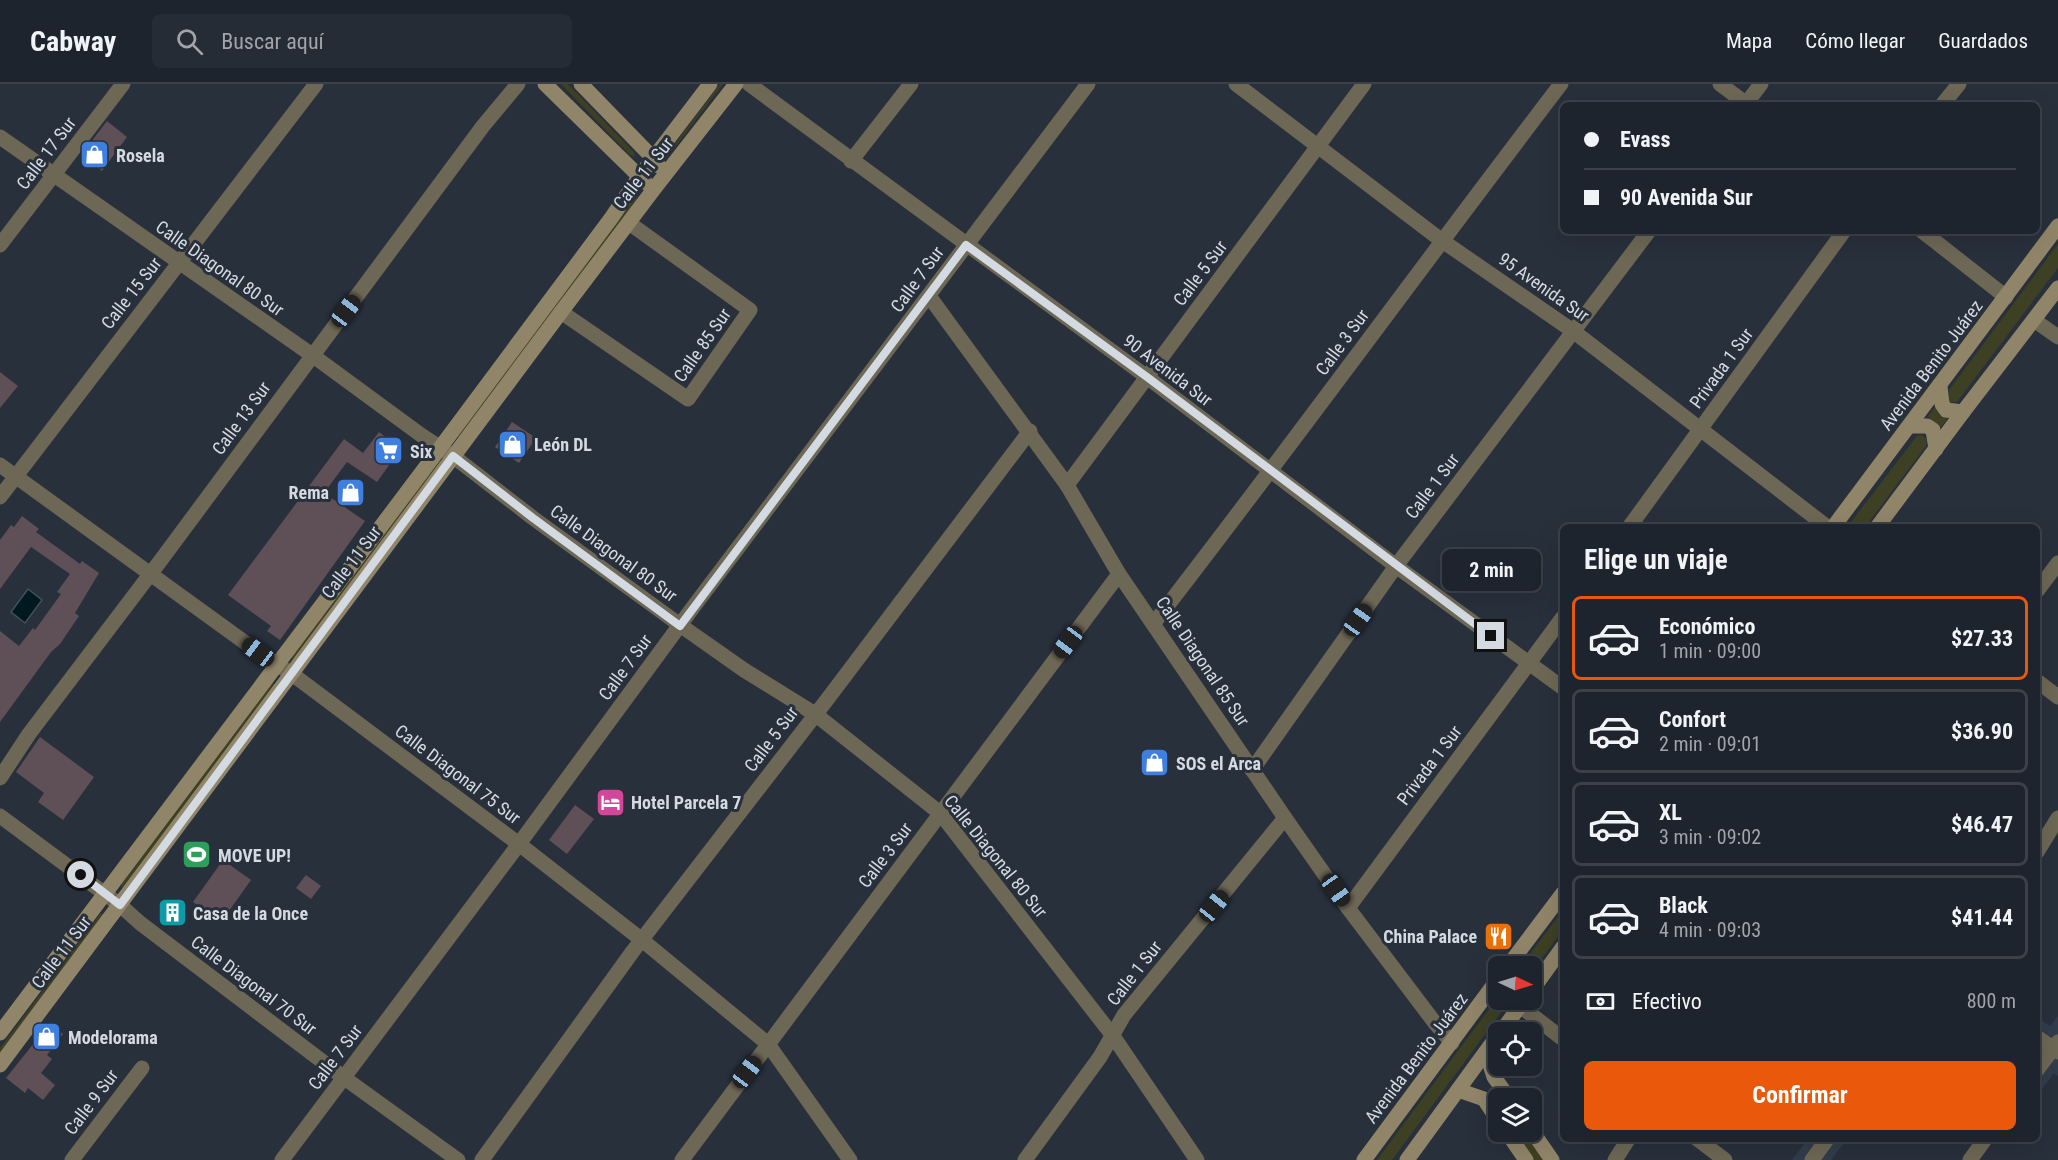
<!DOCTYPE html>
<html lang="es">
<head>
<meta charset="utf-8">
<style>
	:root { --surface:#1e242d; --page:#262c35; --text:#f1f3f6; --muted:#a1a4aa; --line:#3c4149; --accent:#ea580c }
	body { margin:0; font-family:"Roboto Condensed",sans-serif; background:var(--page); color:var(--text); height:100vh; display:flex; flex-direction:column; font-size:22px; white-space:nowrap }
	* { box-sizing:border-box; margin:0 }
	p { font-size:20px; color:var(--muted) }
	.icon { flex:none; width:33px; height:33px; fill:none; stroke:currentColor; stroke-width:2; stroke-linecap:round; stroke-linejoin:round }
	.map { position:relative; flex:1; overflow:hidden }
	.details { position:absolute; left:1560px; top:440px; width:480px; height:618px; display:flex; flex-direction:column; background:var(--surface); border-radius:9px; box-shadow:0 6px 24px #0002,0 0 0 2px var(--line) }
	.details>* { flex:none }
	.banner { position:absolute; left:1560px; top:18px; width:480px; height:132px; border-radius:9px; box-shadow:0 6px 24px #0002,0 0 0 2px var(--line); display:grid; align-content:center; height:132px; padding:0 24px; background:var(--surface) }
	.needle { width:39px; rotate:94deg }
	.buttons { position:absolute; left:1488px; top:872px; display:grid; gap:12px }
	.buttons a { display:grid; place-items:center; width:54px; height:54px; border-radius:9px; background:var(--surface); box-shadow:0 6px 24px #0002,0 0 0 2px var(--line); font-size:30px }
	.end { position:absolute; width:27px; height:27px; margin:-14px; border:8px solid #d4dae1; background:#111; box-shadow:0 0 0 3px #111 }
	.from { border-radius:50% }
	.bubble { position:absolute; height:42px; border-radius:9px; background:var(--surface); box-shadow:0 6px 24px #0002,0 0 0 2px var(--line); font-size:20px; font-weight:700; line-height:42px; text-align:center }
	.car { position:absolute; width:18px; height:36px; margin:-18px -9px; border-radius:8px; box-shadow:0 0 4px 2px #0007; background:linear-gradient(#222 24%,#8ab4d8 0 40%,#222 0 76%,#8ab4d8 0 86%,#222 0) }
	.banner b { display:flex; align-items:center; gap:21px; height:57px; font-size:22px }
	.banner b+b { border-top:2px solid var(--line) }
	.banner i { width:15px; height:15px; background:var(--text) }
	ul { padding:0; list-style:none }
	li { display:flex; align-items:center; gap:18px; height:84px; margin:0 12px 9px; padding:0 12px; border:3px solid var(--line); border-radius:9px }
	li div { flex:1 }
	li b { display:block; font-size:22px }
	li em { font-style:normal; font-weight:700 }
	li.on { border-color:var(--accent) }
	li>.icon { width:54px; height:54px; stroke-width:1.5 }
	h2 { padding:0 24px; font-size:27px; line-height:72px }
	.pay { display:flex; align-items:center; gap:15px; height:66px; padding:0 24px; font-size:22px }
	.pay p { margin-inline-start:auto }
	.action { display:flex; gap:12px; margin-top:auto; padding:12px 24px }
	.action a { flex:1; height:69px; border-radius:9px; background:var(--accent); color:#fff; font-size:24px; font-weight:700; line-height:69px; text-align:center }
	header { display:flex; align-items:center; gap:36px; box-sizing:border-box; height:84px; padding:0 30px; background:var(--surface); border-bottom:2px solid var(--line) }
	header strong { font-size:28px }
	nav { display:flex; gap:33px; margin-inline-start:auto; font-size:21px }
	.search { width:420px; height:54px; background:var(--page); display:flex; align-items:center; gap:15px; box-sizing:border-box; padding:0 21px; border-radius:9px; color:var(--muted); font-size:22px }
	.map>svg:first-child { display:block }
	.built { fill:#313d4c }
	.green { fill:#3e4024 }
	.water { fill:#00181f; stroke:#405259; stroke-width:1.5 }
	.building { fill:#5f4f57 }
	.lines { fill:none; stroke-linecap:round; stroke-linejoin:round }
	.street { stroke:#6d6755; stroke-width:15 }
	.secondary { stroke:#908569; stroke-width:15 }
	.route { stroke:#d4dae1; stroke-width:8 }
	.labels { text-anchor:middle; dominant-baseline:central; stroke-width:6; stroke-linejoin:round; paint-order:stroke }
	.street-label { font-size:18px; fill:#d4dae1; stroke:#28303c }
	.poi-label { font-size:18px; font-weight:bold; fill:#d4dae1; stroke:#28303c; text-anchor:start }
</style>
</head>
<body>
<header>
<strong>Cabway</strong>
<div class="search"><svg class="icon" aria-label="search" viewBox="0 0 24 24"><circle cx="10" cy="10" r="6"/><path d="M15 15l6 6"/></svg>Buscar aquí</div>
<nav><a>Mapa</a><a>Cómo llegar</a><a>Guardados</a></nav>
</header>
<div class="map">
<svg width="2058" height="1076" viewBox="0 0 2058 1076">
	<rect width="100%" height="100%" fill="#28303c"/>
	<!-- built -->
	<g class="built">
		<path d="M2058,932V992L2054,989L2037,1012V933L2050,942Z"/>
		<path d="M1808,1055H1847L1831,1076H1792Z"/>
	</g>
	<!-- green -->
	<g class="green">
		<path d="M561,0H568L634,68L635,73L630,71Z"/>
		<path d="M720,0H723L663,79V76Z"/>
		<path d="M638,112L634,122L459,353H457L633,113Z"/>
		<path d="M2058,160V184L1957,318H1949V306Z"/>
		<path d="M1936,322L1939,331L1949,333L1941,343L1935,342L1928,332Z"/>
		<path d="M1922,351L1926,355V362L1866,442H1848L1917,352Z"/>
		<path d="M438,377H441L439,383L297,573L292,574V570Z"/>
		<path d="M274,599V605L125,803L121,804L122,799L270,602Z"/>
		<path d="M1563,826V846L1532,888V882H1521Z"/>
		<path d="M104,829L102,834L0,971V964L100,830Z"/>
		<path d="M1498,913V915H1511L1392,1076H1377Z"/>
		<path d="M1514,1047H1522L1543,1076H1534Z"/>
	</g>
	<!-- water -->
	<path class="water" d="M28,505L42,516L25,539L11,528Z"/>
	<!-- building -->
	<g class="building">
		<path d="M107,37L127,53L102,87L81,71Z"/>
		<path d="M0,288L18,302L0,324Z"/>
		<path d="M512,338L536,354L519,379L495,363Z"/>
		<path d="M379,348L396,361L397,370L377,398L347,378L324,409L365,437L280,556L267,547L271,542L228,511L344,355L363,369Z"/>
		<path d="M22,432L39,445L36,448L80,480L82,477L99,489L75,529L79,532L60,560L51,568L0,638V547L19,562L33,544L35,546L61,510L57,508L70,490L31,463L0,505V456L11,441L14,443Z"/>
		<path d="M40,653L94,693L63,736L38,718L44,709L16,688Z"/>
		<path d="M575,721L594,735L567,770L549,756Z"/>
		<path d="M223,776L251,796L221,838L193,818Z"/>
		<path d="M306,791L321,802L311,815L296,804Z"/>
		<path d="M171,814L186,825L173,842L158,832Z"/>
		<path d="M50,939L63,950L47,971L52,975L41,989L55,1001L43,1016L28,1004L25,1009L6,994Z"/>
	</g>
	<g class="lines">
		<!-- street -->
		<g class="street">
			<path d="M749,0L1147,293L1396,482L1563,604"/>
			<path d="M1236,0L1441,156L1573,247L1826,442"/>
			<path d="M1720,0L1748,21"/>
			<path d="M1745,21L1761,0"/>
			<path d="M1942,21L1959,0"/>
			<path d="M0,53L312,271L421,351L453,372L533,434L680,541L744,586L815,630L940,729L1113,952L1197,1076"/>
			<path d="M851,77L911,0"/>
			<path d="M1922,147L2006,213"/>
			<path d="M0,161L123,0"/>
			<path d="M929,212L1067,401L1119,490L1285,734L1348,824L1435,939L1452,959"/>
			<path d="M561,228L688,315L750,226L629,139"/>
			<path d="M2034,236L2058,253"/>
			<path d="M0,381L258,568L292,590L519,760L642,856L768,960L850,1076"/>
			<path d="M1067,401L1364,0"/>
			<path d="M0,413L316,0"/>
			<path d="M1630,442L1844,147"/>
			<path d="M2037,507L2058,479"/>
			<path d="M1154,539C1292,361 1424,179 1561,0"/>
			<path d="M2037,597L2058,613"/>
			<path d="M1252,686L1396,482L1649,147"/>
			<path d="M0,694L29,650L161,476L483,42L518,0"/>
			<path d="M0,732L120,821L140,839L343,993L458,1076"/>
			<path d="M2037,768L2058,734"/>
			<path d="M1348,824L1563,533"/>
			<path d="M1520,922L1563,955"/>
			<path d="M2037,953L2058,968"/>
			<path d="M2037,986L2058,958"/>
			<path d="M1696,1054L1725,1076"/>
			<path d="M72,1076L142,984"/>
			<path d="M282,1076L519,760L691,526L1088,0"/>
			<path d="M482,1076L633,867L826,617L1030,347"/>
			<path d="M682,1076L1119,490"/>
			<path d="M1025,1076L1100,973L1124,931L1285,734"/>
			<path d="M1615,1076L1629,1054"/>
			<path d="M1812,1076L1828,1054"/>
			<path d="M1970,1076L1986,1054"/>
		</g>
		<!-- secondary -->
		<g class="secondary">
			<path d="M545,0L646,99"/>
			<path d="M581,0L653,74L659,82"/>
			<path d="M1940,302L1942,320L1946,326L1963,328"/>
			<path d="M1911,342H1927L1933,346L1936,365"/>
			<path d="M1834,442L2058,142"/>
			<path d="M1878,442L1963,328L2058,204"/>
			<path d="M1508,882L1563,809"/>
			<path d="M1532,906L1563,863"/>
			<path d="M1501,948L1525,915"/>
			<path d="M0,949L440,364L612,133L639,93L710,0"/>
			<path d="M1486,968L1494,993L1509,1014"/>
			<path d="M0,981L561,228L654,105L736,0"/>
			<path d="M1458,1006L1484,1015L1498,1036"/>
			<path d="M1506,1047L1526,1076"/>
			<path d="M1532,1047L1552,1076"/>
			<path d="M1364,1076L1498,895"/>
			<path d="M1407,1076L1498,951"/>
		</g>
	</g>
	<g class="lines">
		<!-- route -->
		<path class="route" d="M81,791L120,821L453,372L533,434L680,542L966,161L1147,293L1491,552"/>
	</g>
	<!-- icons -->
	<defs>
		<symbol id="shop-square" viewBox="-11 -11 22 22"><rect x="-9" y="-9" width="18" height="18" rx="4" fill="#3f7fe0" stroke="#28303c"/><path d="M-5-2.5h2.3a2.7 3.5 0 0 1 5.4 0H5L5.5 6h-11ZM-1.5-2.5h3a1.5 2.3 0 0 0-3 0Z" fill="#fff"/></symbol>
		<symbol id="supermarket-square" viewBox="-11 -11 22 22"><rect x="-9" y="-9" width="18" height="18" rx="4" fill="#3f7fe0" stroke="#28303c"/><path d="M-6-5.5h2.5l.6 2H6L4.5 2H-2.5L-4.4-4H-6ZM-1.5 3.2a1.3 1.3 0 1 0 .1 0ZM3 3.2a1.3 1.3 0 1 0 .1 0Z" fill="#fff"/></symbol>
		<symbol id="hotel-square" viewBox="-11 -11 22 22"><rect x="-9" y="-9" width="18" height="18" rx="4" fill="#d1479c" stroke="#28303c"/><path d="M-6-4.5h1.5V1H6V5H4.5V3h-9V5H-6ZM-4 0a1.8 1.8 0 1 1 3.6 0ZM.5 0V-2.5h3Q6-2.5 6 0Z" fill="#fff"/></symbol>
		<symbol id="stadium-square" viewBox="-11 -11 22 22"><rect x="-9" y="-9" width="18" height="18" rx="4" fill="#2e9e5b" stroke="#28303c"/><path d="M0-5a6.5 5 0 1 0 0 10a6.5 5 0 1 0 0-10ZM-3.5-1.8h7v3.6h-7Z" fill="#fff"/></symbol>
		<symbol id="building-square" viewBox="-11 -11 22 22"><rect x="-9" y="-9" width="18" height="18" rx="4" fill="#0f9aa8" stroke="#28303c"/><path d="M-4-6H4V6H1V3H-1V6H-4ZM-2.5-4.3h1.7v1.8h-1.7ZM.8-4.3h1.7v1.8H.8ZM-2.5-1h1.7V.8h-1.7ZM.8-1h1.7V.8H.8Z" fill="#fff"/></symbol>
		<symbol id="restaurant-square" viewBox="-11 -11 22 22"><rect x="-9" y="-9" width="18" height="18" rx="4" fill="#e8710a" stroke="#28303c"/><path d="M-5-6h1v4h1v-4h1v4h1v-4h1v5L-1.5 .5V6h-2V.5L-5-1ZM5-6V6H3V1.5H1.5Q1.5-4 5-6Z" fill="#fff"/></symbol>
	</defs>
	<g fill-rule="evenodd">
		<use href="#shop-square" x="78" y="54" width="33" height="33"/>
		<use href="#shop-square" x="496" y="344" width="33" height="33"/>
		<use href="#supermarket-square" x="372" y="350" width="33" height="33"/>
		<use href="#shop-square" x="334" y="392" width="33" height="33"/>
		<use href="#shop-square" x="1138" y="662" width="33" height="33"/>
		<use href="#hotel-square" x="594" y="702" width="33" height="33"/>
		<use href="#stadium-square" x="180" y="754" width="33" height="33"/>
		<use href="#building-square" x="156" y="812" width="33" height="33"/>
		<use href="#restaurant-square" x="1482" y="836" width="33" height="33"/>
		<use href="#shop-square" x="30" y="936" width="33" height="33"/>
	</g>
	<g class="labels">
		<!-- street labels -->
		<g class="street-label">
			<text transform="translate(46 69) rotate(-53)">Calle 17 Sur</text>
			<text transform="translate(643 89) rotate(-52)">Calle 11 Sur</text>
			<text transform="translate(220 184) rotate(35)">Calle Diagonal 80 Sur</text>
			<text transform="translate(1200 189) rotate(-53)">Calle 5 Sur</text>
			<text transform="translate(917 195) rotate(-54)">Calle 7 Sur</text>
			<text transform="translate(1544 203) rotate(35)">95 Avenida Sur</text>
			<text transform="translate(131 209) rotate(-52)">Calle 15 Sur</text>
			<text transform="translate(1342 258) rotate(-54)">Calle 3 Sur</text>
			<text transform="translate(702 261) rotate(-55)">Calle 85 Sur</text>
			<text transform="translate(1931 281) rotate(-53)">Avenida Benito Juárez</text>
			<text transform="translate(1721 284) rotate(-54)">Privada 1 Sur</text>
			<text transform="translate(1168 286) rotate(37)">90 Avenida Sur</text>
			<text transform="translate(241 334) rotate(-54)">Calle 13 Sur</text>
			<text transform="translate(1432 402) rotate(-53)">Calle 1 Sur</text>
			<text transform="translate(614 469) rotate(36)">Calle Diagonal 80 Sur</text>
			<text transform="translate(351 478) rotate(-53)">Calle 11 Sur</text>
			<text transform="translate(1203 577) rotate(56)">Calle Diagonal 85 Sur</text>
			<text transform="translate(625 583) rotate(-54)">Calle 7 Sur</text>
			<text transform="translate(771 655) rotate(-53)">Calle 5 Sur</text>
			<text transform="translate(1429 681) rotate(-53)">Privada 1 Sur</text>
			<text transform="translate(458 690) rotate(37)">Calle Diagonal 75 Sur</text>
			<text transform="translate(885 771) rotate(-53)">Calle 3 Sur</text>
			<text transform="translate(996 772) rotate(51)">Calle Diagonal 80 Sur</text>
			<text transform="translate(61 868) rotate(-53)">Calle 11 Sur</text>
			<text transform="translate(1134 889) rotate(-52)">Calle 1 Sur</text>
			<text transform="translate(254 901) rotate(37)">Calle Diagonal 70 Sur</text>
			<text transform="translate(335 973) rotate(-53)">Calle 7 Sur</text>
			<text transform="translate(1416 974) rotate(-53)">Avenida Benito Juárez</text>
			<text transform="translate(91 1018) rotate(-53)">Calle 9 Sur</text>
		</g>
		<!-- poi labels -->
		<g class="poi-label">
			<text x="116" y="71">Rosela</text>
			<text x="534" y="360">León DL</text>
			<text x="410" y="367">Six</text>
			<text x="329" y="408" text-anchor="end">Rema</text>
			<text x="1176" y="679">SOS el Arca</text>
			<text x="631" y="718">Hotel Parcela 7</text>
			<text x="218" y="771">MOVE UP!</text>
			<text x="193" y="829">Casa de la Once</text>
			<text x="1477" y="852" text-anchor="end">China Palace</text>
			<text x="68" y="953">Modelorama</text>
		</g>
	</g>
</svg>
<div class="buttons">
<a><svg class="needle" viewBox="-14 -14 28 28"><path d="M0-13l5 13h-10z" fill="#e53935"/><path d="M0 13l5-13h-10z" fill="#a1a4aa"/></svg></a>
<a><svg class="icon" aria-label="locate" viewBox="0 0 24 24"><circle cx="12" cy="12" r="6"/><path d="M12 2v4M12 18v4M2 12h4M18 12h4"/></svg></a>
<a><svg class="icon" aria-label="layers" viewBox="0 0 24 24"><path d="M12 4l9 5-9 5-9-5zM3 14l9 5 9-5"/></svg></a>
</div>
<i class="end from" style="left:81px;top:791px"></i>
<i class="end" style="left:1491px;top:552px"></i>
<div class="bubble" style="left:1442px;top:465px;width:99px">2 min</div>
<i class="car" style="left:346px;top:227px;rotate:37deg"></i>
<i class="car" style="left:1358px;top:536px;rotate:35deg"></i>
<i class="car" style="left:1068px;top:558px;rotate:217deg"></i>
<i class="car" style="left:258px;top:568px;rotate:307deg"></i>
<i class="car" style="left:1336px;top:806px;rotate:145deg"></i>
<i class="car" style="left:1214px;top:822px;rotate:39deg"></i>
<i class="car" style="left:747px;top:988px;rotate:37deg"></i>
<div class="banner">
<b><i class="from"></i>Evass</b>
<b><i></i>90 Avenida Sur</b>
</div>
<section class="details">
<h2>Elige un viaje</h2>
<ul>
<li class="on"><svg class="icon" aria-label="car" viewBox="0 0 24 24"><path d="M5 17H2v-5l4-1 3-4h7l3 4 3 1v5h-3M9 17h6M6 11h13"/><circle cx="7" cy="17" r="2"/><circle cx="17" cy="17" r="2"/></svg><div><b>Económico</b><p>1 min · 09:00</p></div><em>$27.33</em></li>
<li><svg class="icon" aria-label="car" viewBox="0 0 24 24"><path d="M5 17H2v-5l4-1 3-4h7l3 4 3 1v5h-3M9 17h6M6 11h13"/><circle cx="7" cy="17" r="2"/><circle cx="17" cy="17" r="2"/></svg><div><b>Confort</b><p>2 min · 09:01</p></div><em>$36.90</em></li>
<li><svg class="icon" aria-label="car" viewBox="0 0 24 24"><path d="M5 17H2v-5l4-1 3-4h7l3 4 3 1v5h-3M9 17h6M6 11h13"/><circle cx="7" cy="17" r="2"/><circle cx="17" cy="17" r="2"/></svg><div><b>XL</b><p>3 min · 09:02</p></div><em>$46.47</em></li>
<li><svg class="icon" aria-label="car" viewBox="0 0 24 24"><path d="M5 17H2v-5l4-1 3-4h7l3 4 3 1v5h-3M9 17h6M6 11h13"/><circle cx="7" cy="17" r="2"/><circle cx="17" cy="17" r="2"/></svg><div><b>Black</b><p>4 min · 09:03</p></div><em>$41.44</em></li>
</ul>
<div class="pay"><svg class="icon" aria-label="cash" viewBox="0 0 24 24"><path d="M3 7h18v10H3z"/><circle cx="12" cy="12" r="2"/></svg>Efectivo<p>800 m</p></div>
<div class="action"><a>Confirmar</a></div>
</section>
</div>
</body>
</html>
